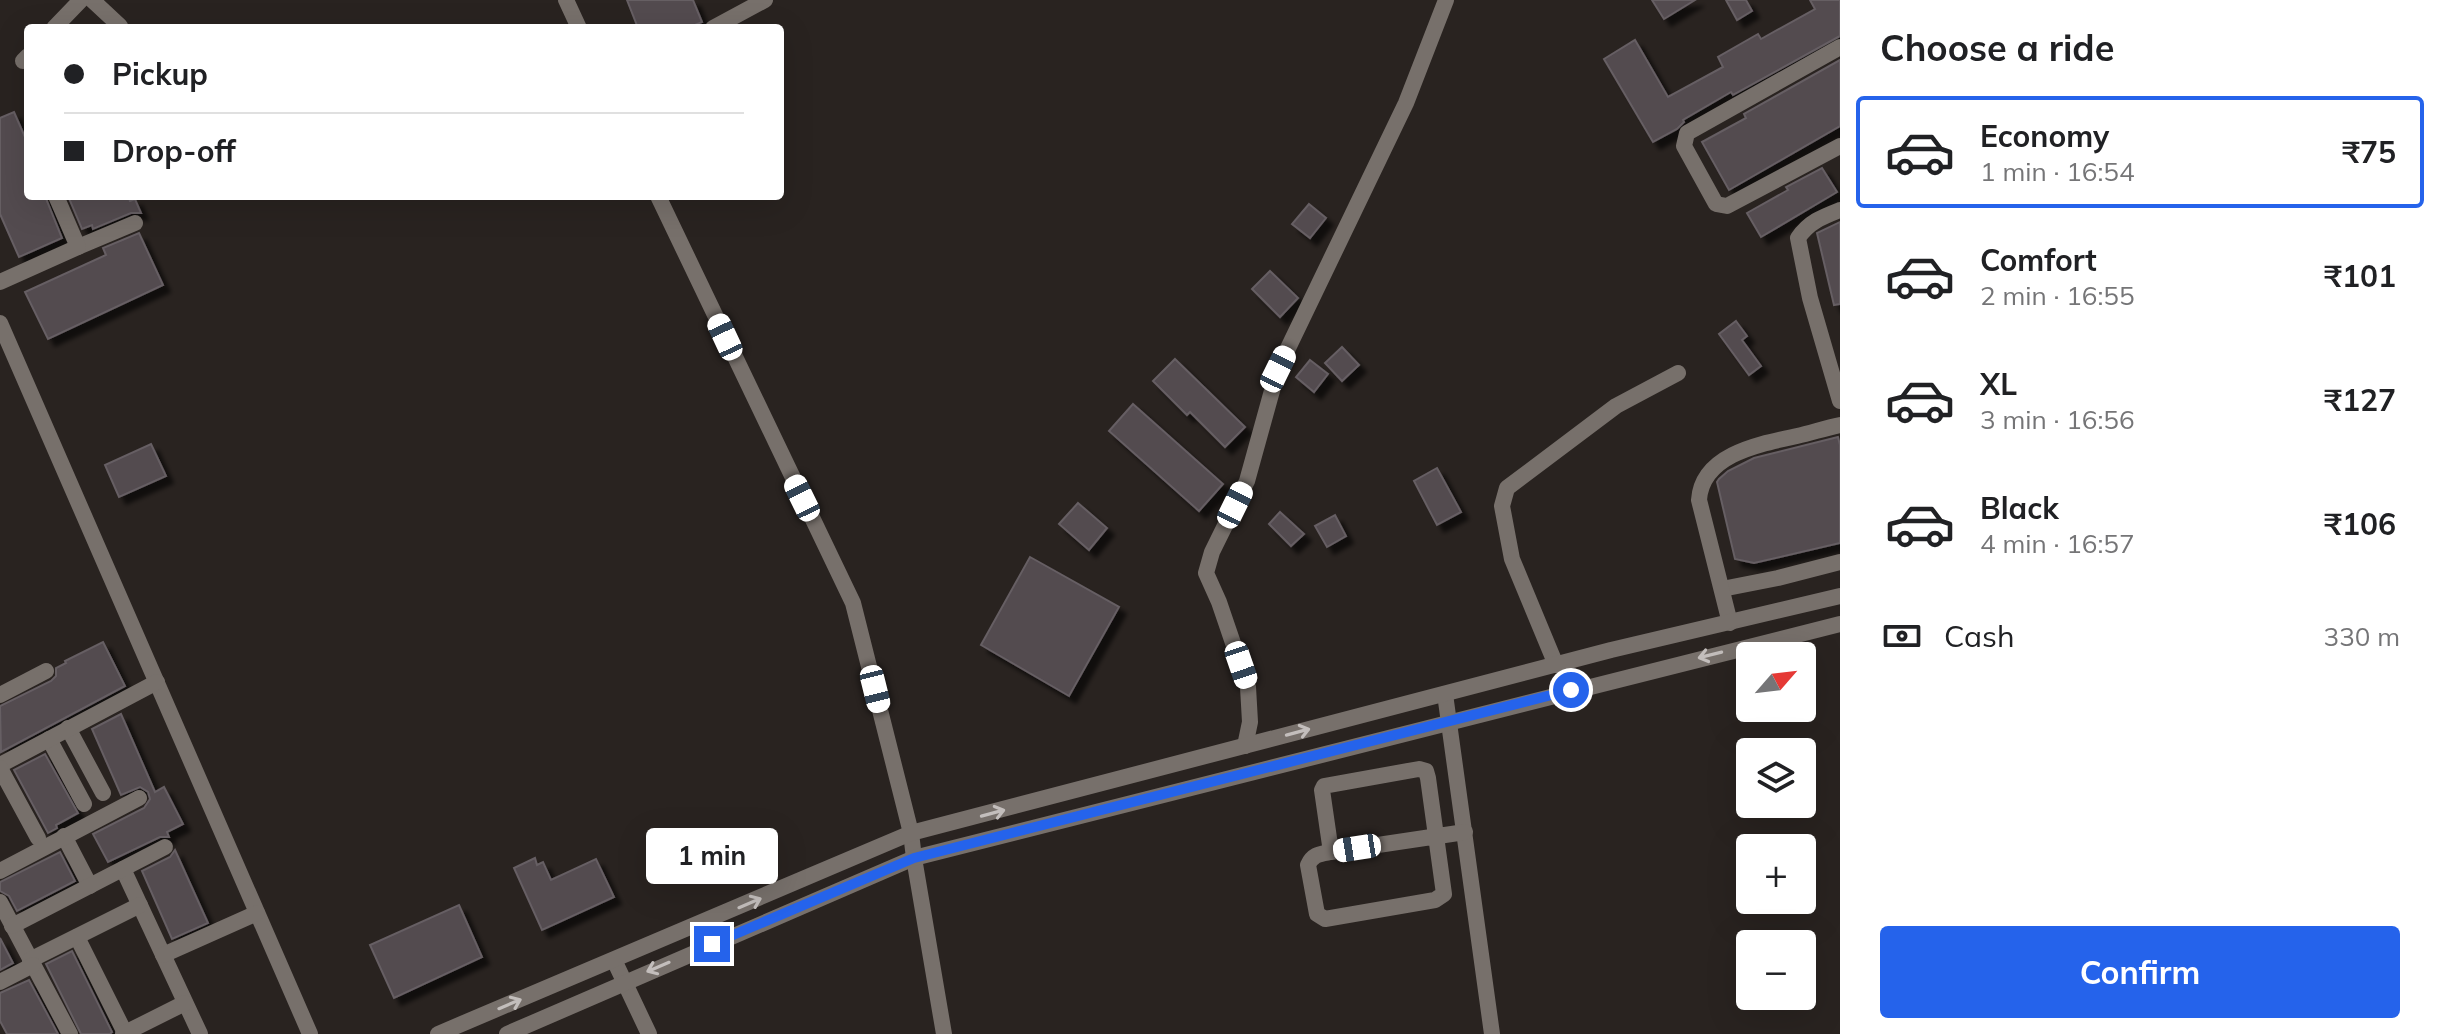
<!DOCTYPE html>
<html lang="en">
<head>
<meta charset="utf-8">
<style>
	:root { --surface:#fff; --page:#f2f2f2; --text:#202124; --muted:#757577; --line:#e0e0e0; --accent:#2563eb }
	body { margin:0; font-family:Mulish,sans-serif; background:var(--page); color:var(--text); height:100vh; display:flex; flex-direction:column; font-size:30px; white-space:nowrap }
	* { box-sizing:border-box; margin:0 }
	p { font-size:26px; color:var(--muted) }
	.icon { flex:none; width:44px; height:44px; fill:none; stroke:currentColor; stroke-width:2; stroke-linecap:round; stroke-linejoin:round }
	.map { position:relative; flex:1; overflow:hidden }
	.details { display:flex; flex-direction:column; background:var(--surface); width:600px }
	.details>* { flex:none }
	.hud { position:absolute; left:24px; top:24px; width:760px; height:176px; border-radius:8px; box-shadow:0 8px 32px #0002; display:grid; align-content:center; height:176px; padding:0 40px; background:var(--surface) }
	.needle { width:52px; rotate:62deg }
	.buttons { position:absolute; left:1736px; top:642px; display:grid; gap:16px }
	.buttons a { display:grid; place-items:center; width:80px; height:80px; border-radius:8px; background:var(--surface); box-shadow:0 8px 32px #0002; font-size:40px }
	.end { position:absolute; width:36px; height:36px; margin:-18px; border:10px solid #2563eb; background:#fff; box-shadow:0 0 0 4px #fff }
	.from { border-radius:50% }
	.bubble { position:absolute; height:56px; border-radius:8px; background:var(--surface); box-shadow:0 8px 32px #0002; font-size:26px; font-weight:700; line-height:56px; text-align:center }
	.car { position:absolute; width:24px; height:48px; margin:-24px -12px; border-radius:10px; box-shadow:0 0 6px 2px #0007; background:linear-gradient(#fff 24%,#345 0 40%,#fff 0 76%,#345 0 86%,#fff 0) }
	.hud b { display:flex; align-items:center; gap:28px; height:76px; font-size:30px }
	.hud b+b { border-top:2px solid var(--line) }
	.hud i { width:20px; height:20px; background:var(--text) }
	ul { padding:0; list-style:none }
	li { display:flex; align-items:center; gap:24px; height:112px; margin:0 16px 12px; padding:0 24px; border:4px solid transparent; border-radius:8px }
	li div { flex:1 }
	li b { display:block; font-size:30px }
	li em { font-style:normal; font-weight:700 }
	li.active { border-color:var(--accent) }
	li>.icon { width:72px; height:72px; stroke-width:1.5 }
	h2 { padding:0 40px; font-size:36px; line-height:96px }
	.pay { display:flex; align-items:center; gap:20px; height:88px; padding:0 40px; font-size:30px }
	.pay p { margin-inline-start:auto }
	.cta { display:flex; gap:16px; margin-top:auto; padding:16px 40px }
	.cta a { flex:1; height:92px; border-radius:8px; background:var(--accent); color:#fff; font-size:32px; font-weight:700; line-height:92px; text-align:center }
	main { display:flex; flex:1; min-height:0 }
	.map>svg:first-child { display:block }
	.building { fill:#524b50; stroke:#665e63; stroke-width:2; filter:url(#shadow) }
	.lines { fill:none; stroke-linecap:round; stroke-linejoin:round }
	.minor { stroke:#77706b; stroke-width:16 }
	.tertiary { stroke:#77706b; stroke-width:16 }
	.oneway { stroke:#c3bebc }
	.route { stroke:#2563eb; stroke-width:10 }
</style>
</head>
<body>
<main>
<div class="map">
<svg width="1840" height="1034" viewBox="0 0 1840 1034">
	<defs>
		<filter id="shadow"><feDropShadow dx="7" dy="7" stdDeviation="2" flood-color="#0009"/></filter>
	</defs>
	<rect width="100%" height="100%" fill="#292320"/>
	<!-- building -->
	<g class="building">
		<path d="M627,0H693L702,22L688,28H638Z"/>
		<path d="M1652,0H1695L1664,19Z"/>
		<path d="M1726,0H1746L1752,11L1737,20Z"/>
		<path d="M1810,0H1840V36L1733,95L1731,92L1683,120L1684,122L1677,129L1653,142L1604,59L1635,40L1668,97L1723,67L1718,57L1758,34L1761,39L1815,9Z"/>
		<path d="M1840,60V126L1729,190L1702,142L1746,118L1744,114Z"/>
		<path d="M14,112L28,144V196H45L62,238L19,257L0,214V118Z"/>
		<path d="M1822,168L1837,192L1761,237L1747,213L1788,190L1786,187Z"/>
		<path d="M68,196H128L130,201L135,199L141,213H131L93,229L92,225L82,229Z"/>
		<path d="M1309,204L1326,218L1310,238L1292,224Z"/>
		<path d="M1840,222V304L1834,305L1817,233Z"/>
		<path d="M139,233L163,285L48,339L25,292L106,255L103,248Z"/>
		<path d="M1270,271L1298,298L1280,317L1252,289Z"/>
		<path d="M1736,321L1747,336L1742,340L1761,366L1749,375L1719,334Z"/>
		<path d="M1342,347L1359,365L1342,381L1325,363Z"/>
		<path d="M1175,359L1245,427L1225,447L1190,412L1187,415L1153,381Z"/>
		<path d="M1310,360L1328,374L1314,392L1296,377Z"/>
		<path d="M1133,404L1223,484L1199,511L1109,431Z"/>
		<path d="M1838,437L1840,445V543L1754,563L1735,559L1717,482L1719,479L1728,471L1754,458Z"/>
		<path d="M151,444L166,476L119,497L105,465Z"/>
		<path d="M1437,468L1461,512L1437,525L1414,481Z"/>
		<path d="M1078,503L1107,528L1089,550L1059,524Z"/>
		<path d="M1280,512L1304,534L1291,546L1269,524Z"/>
		<path d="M1335,515L1346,536L1327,547L1315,526Z"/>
		<path d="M1030,557L1119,607L1069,696L981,645Z"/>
		<path d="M103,642L125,686L1,752L0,706L51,681L56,676V668L66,663L65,661Z"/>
		<path d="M121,714L155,792L164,787L183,824L167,832L169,837H160L108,862L93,834L144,808L150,799L148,792L140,787L121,795L92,729Z"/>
		<path d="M45,754L78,813L56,825L57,828L48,833L14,770Z"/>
		<path d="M175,850L208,923L172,939L142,871L170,857Z"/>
		<path d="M60,852L75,881L17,911L9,896L0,891V882Z"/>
		<path d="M535,858L537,865L543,862L551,880L596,859L614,897L542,930L514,868Z"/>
		<path d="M459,905L482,957L394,998L370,945Z"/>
		<path d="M0,938L13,963L0,970Z"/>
		<path d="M72,951L112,1032L110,1034H81L46,964Z"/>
		<path d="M29,980L58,1034H7L0,1021V993Z"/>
	</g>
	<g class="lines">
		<!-- minor -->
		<g class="minor">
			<path d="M92,0L120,26"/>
			<path d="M566,0L579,28"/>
			<path d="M54,28L81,0"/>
			<path d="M713,28L765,0"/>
			<path d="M1840,47L1687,133L1684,146L1716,204L1727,206L1840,146"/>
			<path d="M23,61L28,56"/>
			<path d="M658,196L853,603L911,833L914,858L944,1034"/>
			<path d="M1840,210C1822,217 1809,222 1798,238L1810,298L1840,401"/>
			<path d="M78,247L135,223"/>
			<path d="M0,282L78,247L56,196"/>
			<path d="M0,323L310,1034"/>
			<path d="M1722,589L1778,578L1840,562"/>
			<path d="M1730,623L1699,500C1702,454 1760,444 1797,436C1811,433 1825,428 1840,425"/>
			<path d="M1556,665L1512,559L1502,506L1507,488L1616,406L1678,373"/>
			<path d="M1445,694L1492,1034"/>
			<path d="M0,695L46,671"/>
			<path d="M68,728L103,793"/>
			<path d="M49,739L84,804"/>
			<path d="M1245,746L1250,722L1248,687L1219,602L1206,573L1212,552L1247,481L1278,369L1406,103L1446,0"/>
			<path d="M0,765L157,682"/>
			<path d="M0,768L38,838"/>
			<path d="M64,836L90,886"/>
			<path d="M1331,852L1322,790L1324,786L1419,769L1426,771L1428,778L1444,894L1435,900L1325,919L1317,914L1308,865C1313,854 1320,854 1331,852L1465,832"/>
			<path d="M123,869L200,1034"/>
			<path d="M0,871L139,798"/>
			<path d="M0,902L70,1034"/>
			<path d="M12,926L165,847"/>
			<path d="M77,937L125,1033"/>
			<path d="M163,955L257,913"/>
			<path d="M30,960L140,905"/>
			<path d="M614,960L649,1034"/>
			<path d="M0,982L33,965"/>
			<path d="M123,1034L185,1003"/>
		</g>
		<!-- tertiary -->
		<g class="tertiary">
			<path d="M438,1034L911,833L1611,650L1840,596"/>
			<path d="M507,1034L914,858L1840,624"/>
		</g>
	</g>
	<!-- one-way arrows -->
	<defs><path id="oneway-shaft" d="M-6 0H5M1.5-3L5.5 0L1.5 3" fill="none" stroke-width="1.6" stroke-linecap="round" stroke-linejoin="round" transform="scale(2)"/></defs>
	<g class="oneway">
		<use href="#oneway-shaft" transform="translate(1710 655) rotate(166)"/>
		<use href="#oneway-shaft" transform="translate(1298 732) rotate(-15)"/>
		<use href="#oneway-shaft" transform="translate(993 813) rotate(-15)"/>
		<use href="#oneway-shaft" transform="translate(750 903) rotate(-23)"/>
		<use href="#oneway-shaft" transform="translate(658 967) rotate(157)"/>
		<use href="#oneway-shaft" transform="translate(510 1004) rotate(-23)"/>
	</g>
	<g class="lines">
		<!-- route -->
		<path class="route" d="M712,944L914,858L1571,690"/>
	</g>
</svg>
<div class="buttons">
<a><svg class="needle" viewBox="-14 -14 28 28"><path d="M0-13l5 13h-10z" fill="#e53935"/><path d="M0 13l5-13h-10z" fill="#757577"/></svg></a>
<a><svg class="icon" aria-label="layers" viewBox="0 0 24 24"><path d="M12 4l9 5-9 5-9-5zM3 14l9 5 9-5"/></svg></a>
<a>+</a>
<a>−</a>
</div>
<i class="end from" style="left:1571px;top:690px"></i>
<i class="end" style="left:712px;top:944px"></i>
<div class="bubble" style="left:646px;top:828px;width:132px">1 min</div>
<i class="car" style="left:725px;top:337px;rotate:335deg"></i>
<i class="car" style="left:1278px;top:369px;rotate:26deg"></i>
<i class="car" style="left:802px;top:498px;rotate:334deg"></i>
<i class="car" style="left:1235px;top:505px;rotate:26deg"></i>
<i class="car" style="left:1241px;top:665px;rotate:161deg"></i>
<i class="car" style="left:875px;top:689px;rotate:166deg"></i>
<i class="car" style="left:1357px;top:848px;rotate:261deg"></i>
<div class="hud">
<b><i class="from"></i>Pickup</b>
<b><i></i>Drop-off</b>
</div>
</div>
<section class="details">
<h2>Choose a ride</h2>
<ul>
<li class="active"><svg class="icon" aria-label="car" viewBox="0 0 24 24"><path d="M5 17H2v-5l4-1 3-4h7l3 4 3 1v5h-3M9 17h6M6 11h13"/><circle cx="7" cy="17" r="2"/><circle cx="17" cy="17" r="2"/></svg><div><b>Economy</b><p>1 min · 16:54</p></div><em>₹75</em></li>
<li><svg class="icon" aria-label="car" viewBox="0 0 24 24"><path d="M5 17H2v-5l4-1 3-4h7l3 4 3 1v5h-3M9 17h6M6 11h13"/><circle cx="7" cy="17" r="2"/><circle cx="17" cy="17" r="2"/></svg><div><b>Comfort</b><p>2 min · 16:55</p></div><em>₹101</em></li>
<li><svg class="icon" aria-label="car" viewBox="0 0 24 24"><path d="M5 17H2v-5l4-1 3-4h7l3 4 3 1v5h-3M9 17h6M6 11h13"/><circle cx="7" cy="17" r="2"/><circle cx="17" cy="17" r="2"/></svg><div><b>XL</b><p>3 min · 16:56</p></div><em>₹127</em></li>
<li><svg class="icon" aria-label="car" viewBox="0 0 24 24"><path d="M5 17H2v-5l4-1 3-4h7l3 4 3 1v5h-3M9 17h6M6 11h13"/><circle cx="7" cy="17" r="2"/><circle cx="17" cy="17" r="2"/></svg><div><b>Black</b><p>4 min · 16:57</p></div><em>₹106</em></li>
</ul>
<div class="pay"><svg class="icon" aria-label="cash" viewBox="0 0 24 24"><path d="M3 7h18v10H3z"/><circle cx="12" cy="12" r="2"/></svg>Cash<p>330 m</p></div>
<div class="cta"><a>Confirm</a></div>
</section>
</main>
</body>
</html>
